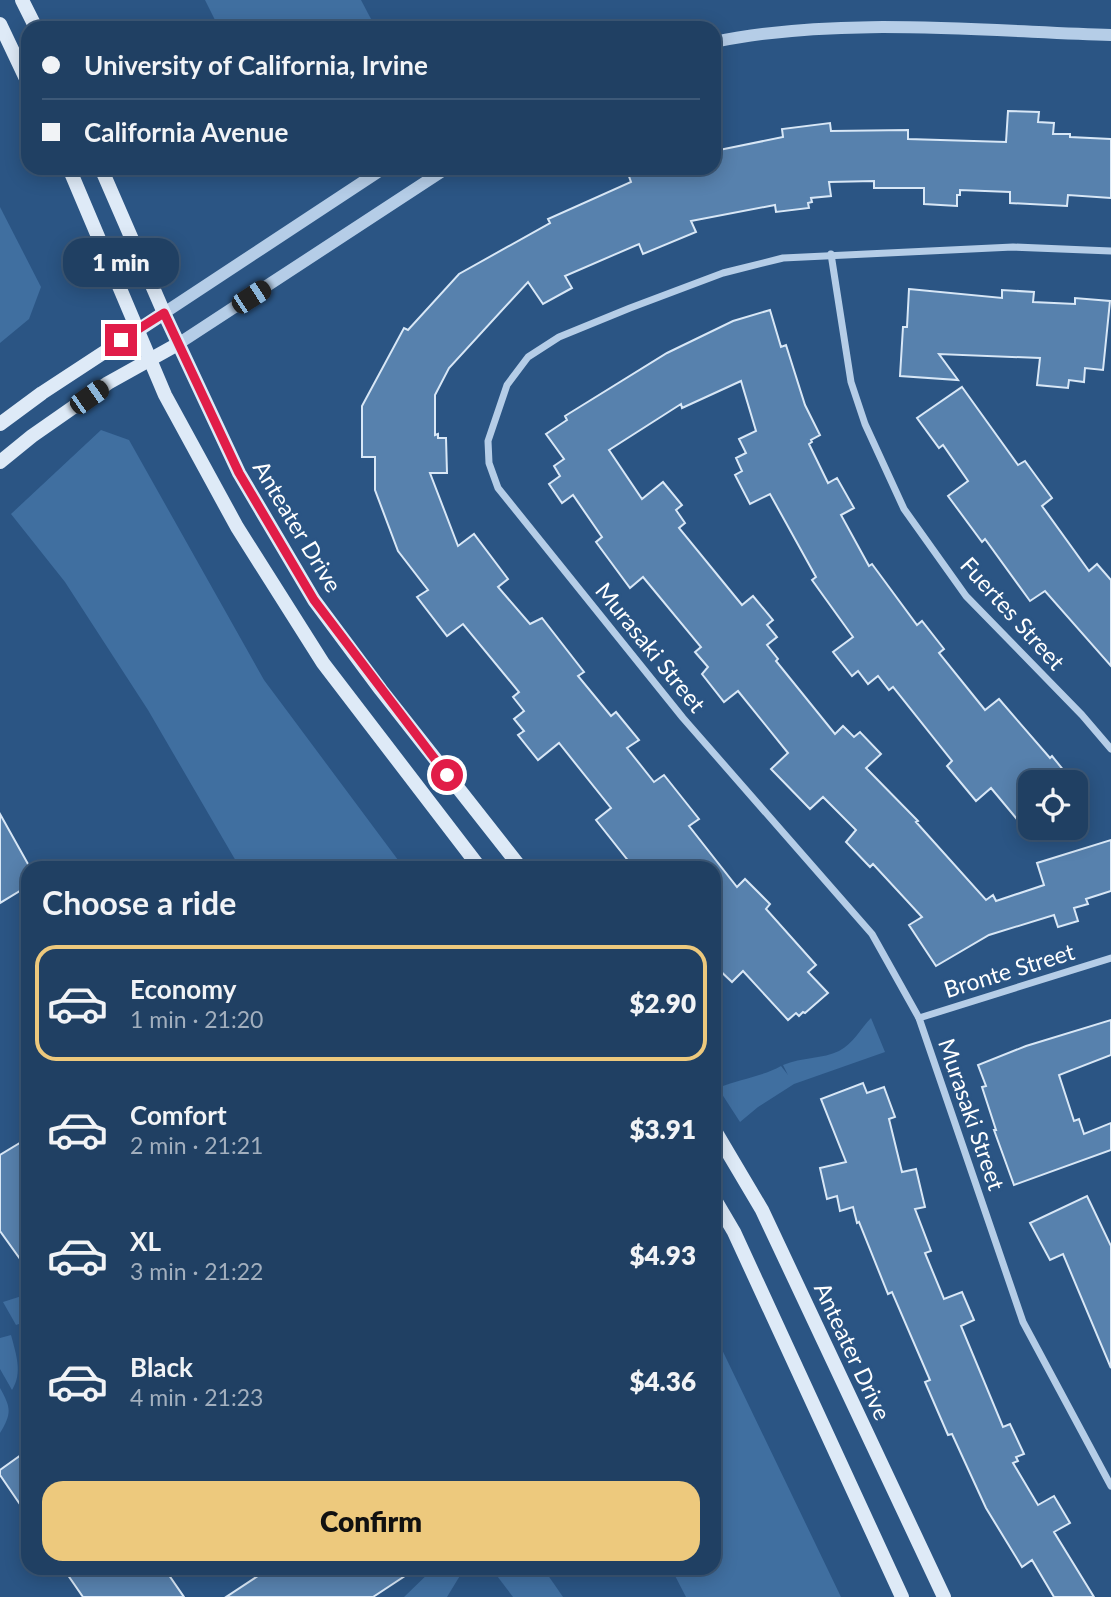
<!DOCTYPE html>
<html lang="en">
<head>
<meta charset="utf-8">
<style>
	:root { --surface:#204063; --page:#284769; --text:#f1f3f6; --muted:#a2afbe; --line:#3d5978; --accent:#edc97d }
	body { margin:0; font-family:Lato,sans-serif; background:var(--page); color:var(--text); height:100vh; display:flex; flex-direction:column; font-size:26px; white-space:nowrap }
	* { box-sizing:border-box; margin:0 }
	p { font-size:23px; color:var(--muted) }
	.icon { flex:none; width:38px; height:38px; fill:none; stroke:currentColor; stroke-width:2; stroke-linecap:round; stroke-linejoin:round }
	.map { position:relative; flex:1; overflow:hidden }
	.details { position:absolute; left:21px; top:861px; width:700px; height:714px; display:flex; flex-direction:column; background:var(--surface); border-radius:21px; box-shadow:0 4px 18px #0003,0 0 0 2px var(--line) }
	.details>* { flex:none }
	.top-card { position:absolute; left:21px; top:21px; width:700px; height:154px; border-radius:21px; box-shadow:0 4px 18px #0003,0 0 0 2px var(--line); display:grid; align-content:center; height:154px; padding:0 21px; background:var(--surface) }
	.fabs { position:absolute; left:1018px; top:770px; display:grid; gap:14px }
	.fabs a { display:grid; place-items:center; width:70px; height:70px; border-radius:14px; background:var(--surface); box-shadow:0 4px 18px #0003,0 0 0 2px var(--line); font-size:35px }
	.end { position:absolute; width:32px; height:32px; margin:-16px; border:9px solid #e11d48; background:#fff; box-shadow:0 0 0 4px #fff }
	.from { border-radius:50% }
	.bubble { position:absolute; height:49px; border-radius:21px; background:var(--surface); box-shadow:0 4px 18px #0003,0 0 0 2px var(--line); font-size:23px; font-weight:800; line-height:49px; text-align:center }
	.car { position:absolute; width:21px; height:42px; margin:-21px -10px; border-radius:9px; box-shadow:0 0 5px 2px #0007; background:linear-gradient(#222 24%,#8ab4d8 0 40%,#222 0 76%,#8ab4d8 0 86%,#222 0) }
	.top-card b { display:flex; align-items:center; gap:24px; height:66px; font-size:26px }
	.top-card b+b { border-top:2px solid var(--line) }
	.top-card i { width:18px; height:18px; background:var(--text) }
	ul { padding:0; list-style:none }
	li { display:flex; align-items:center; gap:21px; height:116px; margin:0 14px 10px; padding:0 7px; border:4px solid transparent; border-radius:21px }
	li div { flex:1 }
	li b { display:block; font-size:26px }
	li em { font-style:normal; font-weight:800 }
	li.active { border-color:var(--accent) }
	li>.icon { width:63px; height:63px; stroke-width:1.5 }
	h2 { padding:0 21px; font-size:32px; line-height:84px }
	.primary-button { display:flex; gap:14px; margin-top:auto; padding:14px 21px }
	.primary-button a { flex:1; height:80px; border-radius:21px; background:var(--accent); color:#111; font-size:28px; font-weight:800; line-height:80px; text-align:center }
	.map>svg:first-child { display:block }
	.green { fill:#406fa0 }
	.building { fill:#5781ad; stroke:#d8e7f6; stroke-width:2 }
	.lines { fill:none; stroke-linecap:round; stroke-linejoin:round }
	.minor { stroke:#b5cde7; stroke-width:7 }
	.tertiary { stroke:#b5cde7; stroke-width:12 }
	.secondary { stroke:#deeaf7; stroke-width:14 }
	.route { stroke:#e11d48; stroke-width:9 }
	.labels { text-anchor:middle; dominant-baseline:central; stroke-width:6; stroke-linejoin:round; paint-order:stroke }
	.street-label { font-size:23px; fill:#fff; stroke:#2b5584 }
</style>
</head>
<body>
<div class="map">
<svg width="1111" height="1597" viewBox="0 0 1111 1597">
	<rect width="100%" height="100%" fill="#2b5584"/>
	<!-- green -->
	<g class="green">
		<path d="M205,0H361L371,19L358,28H219Z"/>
		<path d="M0,207L41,287L29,319L0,343Z"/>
		<path d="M101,430L129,440L264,680L404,868H240L148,710L65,582L11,514Z"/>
		<path d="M871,1018L885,1052L794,1084L758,1107L740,1122L718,1088C739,1079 761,1077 781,1066L788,1075L783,1065C802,1057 823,1059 839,1051C854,1043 860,1029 871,1018Z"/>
		<path d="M28,1294V1321L16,1325L3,1302Z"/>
		<path d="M714,1333L841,1597H686L671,1568H714Z"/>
		<path d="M11,1335C16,1354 23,1373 12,1390L0,1369V1338Z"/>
		<path d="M0,1388C11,1408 12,1413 0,1433Z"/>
		<path d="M434,1568H487L483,1576L472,1573L461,1574L447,1597H404Z"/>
		<path d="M491,1568H543L563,1597H513Z"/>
	</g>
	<!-- building -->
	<g class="building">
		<path d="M1008,111L1039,112L1038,122L1054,123L1053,134H1070V137L1111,139V198L1068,195L1067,206L1010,203V192L960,190V195H957V206L924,204V188H874V181L829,182L831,196L811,198L812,202L808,203L809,208L776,212L775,205L691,221L696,232L643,254L639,244L565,276L572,288L543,304L528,282L449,368L435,395V435L438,434V438H446L447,473H430L458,546L474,534L508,579L498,587L530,624L542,618L584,672L578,676L611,716L616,712L639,740L627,748L654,782L664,775L699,819L689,826L737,887L745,879L770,904L766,909L816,965L808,972L828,993L805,1013L803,1012L799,1016L796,1013L788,1020L743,971L732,982L714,965V868H634L596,820L611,808L559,743L538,760L518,735L524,731L514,719L524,711L513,697L519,692L463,624L447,636L417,597L428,590L398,551L375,490V457H362V406L404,328L408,330L459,274L550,223L548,219L631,182L626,168H714V151L783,137L782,129L830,123L831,131L908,130V139L1006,142Z"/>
		<path d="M909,289L1002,298V290L1034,292L1033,302L1075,304V298L1110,301L1103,370L1085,368L1084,382L1069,380L1068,388L1037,385L1040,358L939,354L958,380L900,376L903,327H907Z"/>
		<path d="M770,310L781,347L786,345L805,405L820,435L811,440L812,442L809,444L828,483L837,478L854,508L841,515L869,566L872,564L917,625L922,621L944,649L939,653L985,710L999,699L1050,758L1052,756L1073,782H1031V836L991,788L976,801L947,766L952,761L893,687L889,690L878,676L868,684L858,671L852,676L833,652L853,637L812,580L816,577L770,494L750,504L735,475L742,471L736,458L746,453L739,439L756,431L741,381L682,408L681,404L609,450L642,499L663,482L682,505L676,510L685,523L679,528L742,605L753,596L773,620L767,625L777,637L767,645L778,659L776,661L835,734L843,726L854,737L860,732L881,754L866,768L918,821L916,822L986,900L993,895L996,901L1044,885L1037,863L1111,840V891L1086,899L1088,904L1074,908L1078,921L1058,927L1054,915L989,935L936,966L909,925L922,917L873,864L870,867L846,842L856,830L823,797L810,809L771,769L788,753L738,691L724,702L702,674L708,667L695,652L701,647L643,577L630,588L596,542L602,537L573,495L562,503L549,484L560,476L554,466L564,459L546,434L567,420L565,416L667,353L733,321Z"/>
		<path d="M962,387L1018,465L1025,461L1052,498L1042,506L1089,571L1097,564L1111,580V666L1045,591L1030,601L985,539L982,542L948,496L968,481L943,445L939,448L917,418Z"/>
		<path d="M0,814L28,864V886L0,903Z"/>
		<path d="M1111,1020V1055L1059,1075L1074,1121L1079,1119L1084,1134L1111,1123V1150L1014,1185L994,1130H996L982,1087L986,1086L978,1065L1026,1046Z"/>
		<path d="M863,1083L867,1093L884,1087L895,1117L889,1119L902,1172L916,1169L925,1207L915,1209L931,1251L925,1253L944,1299L962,1292L974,1320L961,1326L1003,1427L1010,1424L1024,1454L1016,1457L1018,1461L1013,1463L1038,1505L1054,1496L1070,1523L1054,1532L1094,1597H1054L1032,1560L1022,1567L986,1508L952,1434L948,1435L925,1382L930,1380L892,1292L888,1294L859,1222L857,1223L853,1207L840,1211L837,1196L827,1199L820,1168L846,1162L821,1099Z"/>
		<path d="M28,1138V1270L0,1231V1155Z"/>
		<path d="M1087,1196L1111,1246V1368L1063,1254L1050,1260L1030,1223Z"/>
		<path d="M28,1450V1516L0,1475V1470Z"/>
		<path d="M63,1568H164L184,1597H83Z"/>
		<path d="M270,1568H417L373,1597H226Z"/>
	</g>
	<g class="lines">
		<!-- minor -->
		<g class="minor">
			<path d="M1111,251L1013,247L783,258L723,273L630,308L559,337L528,357L507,385L488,441L489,463L498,488L683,718L872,934L919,1018L1023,1322L1111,1486"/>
			<path d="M831,254L851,382L865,424L904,509L966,596L1082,715L1111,749"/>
			<path d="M919,1018L1111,958"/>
		</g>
		<!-- tertiary -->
		<g class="tertiary">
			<path d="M714,42C838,16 984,31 1111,35"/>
			<path d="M164,313L384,168"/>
			<path d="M178,344L447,168"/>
		</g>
		<!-- secondary -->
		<g class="secondary">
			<path d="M22,0L36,28"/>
			<path d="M0,24L28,83"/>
			<path d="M69,168L165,395L237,527L323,663L480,868"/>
			<path d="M101,168L164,313L239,473L314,600L381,690L521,868"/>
			<path d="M0,424L42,393L164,313"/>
			<path d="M0,462L32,436L108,383L178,344"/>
			<path d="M714,1129L762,1210L944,1597"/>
			<path d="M714,1198L734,1232L902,1597"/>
		</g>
	</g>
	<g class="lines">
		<!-- route -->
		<path class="route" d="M121,340L164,313L239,473L314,600L447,775"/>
	</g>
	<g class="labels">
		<!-- street labels -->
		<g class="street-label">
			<text transform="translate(298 526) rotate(59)">Anteater Drive</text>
			<text transform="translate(1013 613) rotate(48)">Fuertes Street</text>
			<text transform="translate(651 647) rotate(51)">Murasaki Street</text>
			<text transform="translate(1009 970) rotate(-17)">Bronte Street</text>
			<text transform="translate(972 1114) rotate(71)">Murasaki Street</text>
			<text transform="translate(853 1351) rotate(65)">Anteater Drive</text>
		</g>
	</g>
</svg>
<div class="fabs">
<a><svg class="icon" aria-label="locate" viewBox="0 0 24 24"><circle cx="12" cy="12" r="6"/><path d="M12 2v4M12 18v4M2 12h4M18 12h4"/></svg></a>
</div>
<i class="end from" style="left:447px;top:775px"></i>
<i class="end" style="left:121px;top:340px"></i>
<div class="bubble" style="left:63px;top:238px;width:116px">1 min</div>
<i class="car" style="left:251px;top:297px;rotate:57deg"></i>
<i class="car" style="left:89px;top:397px;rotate:55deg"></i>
<div class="top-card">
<b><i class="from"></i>University of California, Irvine</b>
<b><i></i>California Avenue</b>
</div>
<section class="details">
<h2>Choose a ride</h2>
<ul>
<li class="active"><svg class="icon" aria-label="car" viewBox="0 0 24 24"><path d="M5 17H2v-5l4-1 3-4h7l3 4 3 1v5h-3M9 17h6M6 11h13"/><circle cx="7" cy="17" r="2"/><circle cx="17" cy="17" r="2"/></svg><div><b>Economy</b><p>1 min · 21:20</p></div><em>$2.90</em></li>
<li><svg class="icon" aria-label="car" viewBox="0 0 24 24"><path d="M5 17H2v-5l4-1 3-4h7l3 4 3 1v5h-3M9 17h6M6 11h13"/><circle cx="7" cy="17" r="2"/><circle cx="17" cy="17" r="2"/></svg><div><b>Comfort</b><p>2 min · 21:21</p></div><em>$3.91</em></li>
<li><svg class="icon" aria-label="car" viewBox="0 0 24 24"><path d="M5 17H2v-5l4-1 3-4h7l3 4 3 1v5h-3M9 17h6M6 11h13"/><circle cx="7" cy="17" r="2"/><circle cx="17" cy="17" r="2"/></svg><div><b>XL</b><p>3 min · 21:22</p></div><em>$4.93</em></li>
<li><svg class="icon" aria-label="car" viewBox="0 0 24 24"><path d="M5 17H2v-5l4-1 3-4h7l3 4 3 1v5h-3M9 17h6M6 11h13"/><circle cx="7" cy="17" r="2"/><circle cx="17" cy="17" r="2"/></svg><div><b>Black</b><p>4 min · 21:23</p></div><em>$4.36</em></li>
</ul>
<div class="primary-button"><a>Confirm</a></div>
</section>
</div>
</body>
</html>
